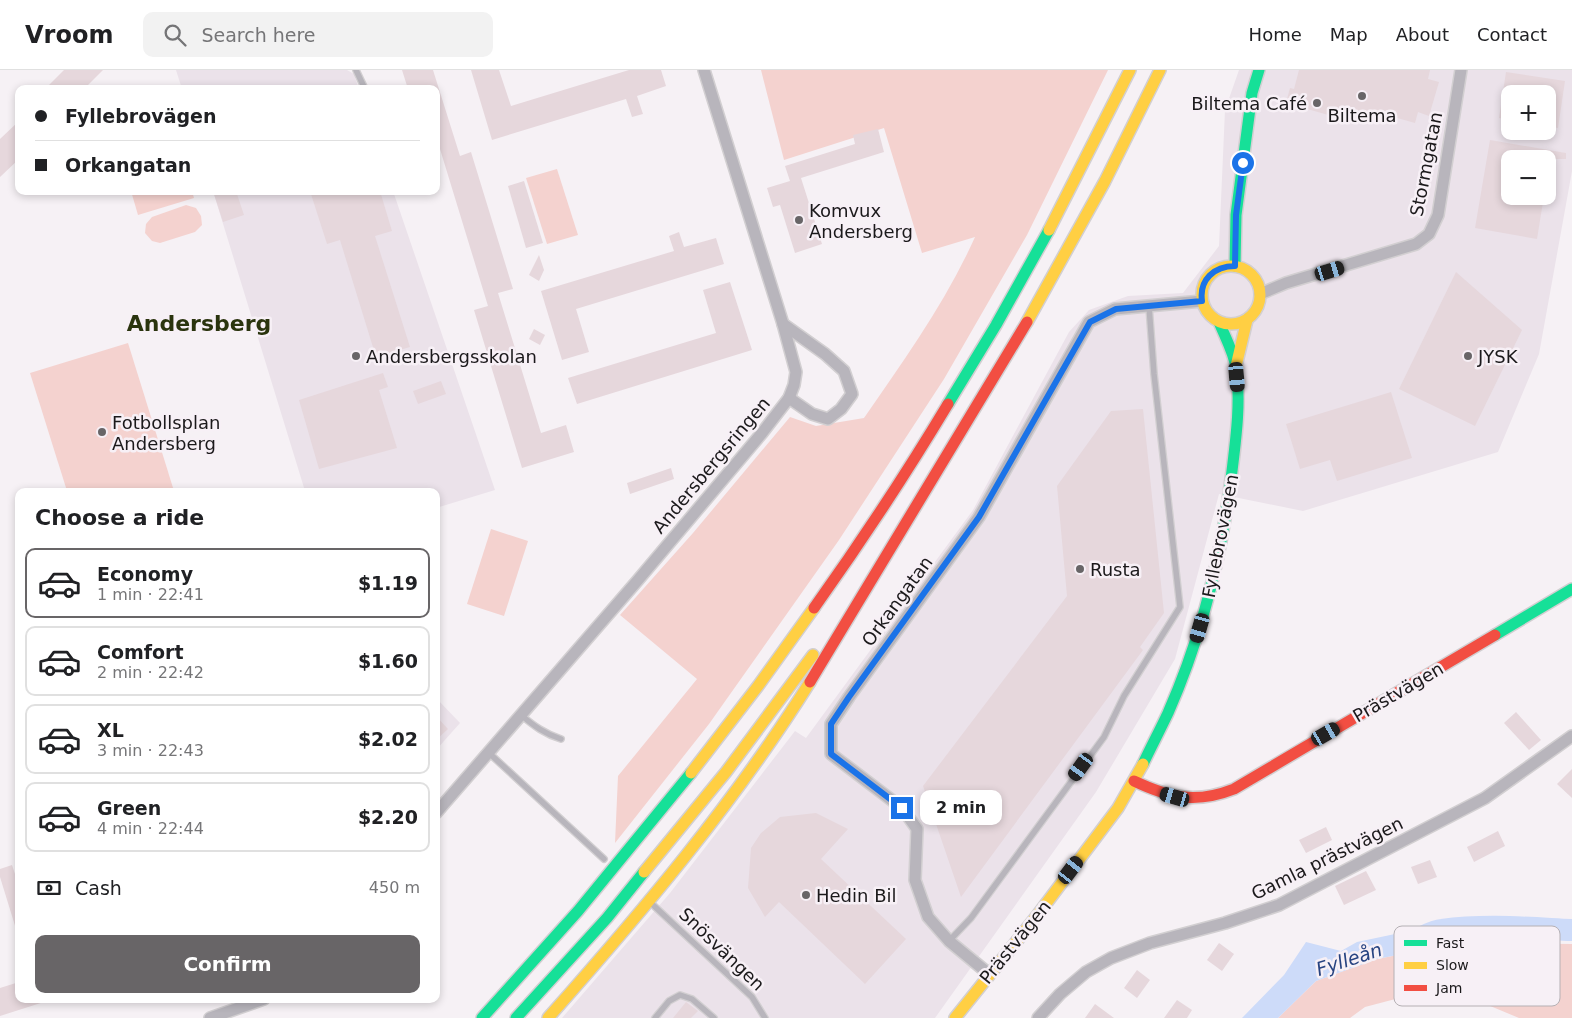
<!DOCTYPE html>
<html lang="en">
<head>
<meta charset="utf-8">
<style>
	:root { --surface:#fff; --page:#f2f2f2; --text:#202124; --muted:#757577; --line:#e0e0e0; --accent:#686567 }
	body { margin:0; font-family:"DejaVu Sans",sans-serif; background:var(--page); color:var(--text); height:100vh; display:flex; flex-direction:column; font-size:19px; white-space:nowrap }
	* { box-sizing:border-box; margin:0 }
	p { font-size:16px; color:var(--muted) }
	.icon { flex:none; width:28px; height:28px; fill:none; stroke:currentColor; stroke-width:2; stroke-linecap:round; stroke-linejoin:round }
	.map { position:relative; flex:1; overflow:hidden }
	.details { position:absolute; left:15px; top:418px; width:425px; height:515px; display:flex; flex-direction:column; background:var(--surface); border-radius:10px; box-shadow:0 2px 8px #0003 }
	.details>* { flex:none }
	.guide { position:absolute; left:15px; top:15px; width:425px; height:110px; border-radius:10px; box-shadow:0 2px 8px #0003; display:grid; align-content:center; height:110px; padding:0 20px; background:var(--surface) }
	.buttons { position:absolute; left:1501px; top:15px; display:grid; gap:10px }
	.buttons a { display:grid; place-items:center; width:55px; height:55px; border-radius:10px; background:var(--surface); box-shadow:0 2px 8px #0003; font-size:25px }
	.end { position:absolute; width:22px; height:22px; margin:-11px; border:6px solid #1a73e8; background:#fff; box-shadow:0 0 0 2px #fff }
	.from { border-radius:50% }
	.bubble { position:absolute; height:35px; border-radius:10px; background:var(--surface); box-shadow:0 2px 8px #0003; font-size:16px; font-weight:800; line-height:35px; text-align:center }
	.car { position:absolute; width:15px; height:30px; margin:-15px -8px; border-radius:6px; box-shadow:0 0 4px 1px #0007; background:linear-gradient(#222 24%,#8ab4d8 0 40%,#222 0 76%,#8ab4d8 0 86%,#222 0) }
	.guide b { display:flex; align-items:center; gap:18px; height:48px; font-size:19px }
	.guide b+b { border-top:1px solid var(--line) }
	.guide i { width:12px; height:12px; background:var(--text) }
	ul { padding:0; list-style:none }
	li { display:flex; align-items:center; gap:15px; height:70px; margin:0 10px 8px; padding:0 10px; border:2px solid var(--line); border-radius:10px }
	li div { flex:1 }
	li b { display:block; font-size:19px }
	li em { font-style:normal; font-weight:800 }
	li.current { border-color:var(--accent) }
	li>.icon { width:45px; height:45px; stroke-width:1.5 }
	h2 { padding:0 20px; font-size:22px; line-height:60px }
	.pay { display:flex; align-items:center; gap:12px; height:55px; padding:0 20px; font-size:19px }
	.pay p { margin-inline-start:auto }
	.cta { display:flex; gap:10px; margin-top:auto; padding:10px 20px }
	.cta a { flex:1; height:58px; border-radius:10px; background:var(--accent); color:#fff; font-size:20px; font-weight:800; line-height:58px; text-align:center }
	header { display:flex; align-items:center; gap:30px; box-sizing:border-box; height:70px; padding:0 25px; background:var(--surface); border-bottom:1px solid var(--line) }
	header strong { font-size:24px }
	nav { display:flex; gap:28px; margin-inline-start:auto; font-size:18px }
	.search { width:350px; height:45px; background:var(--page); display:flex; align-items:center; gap:12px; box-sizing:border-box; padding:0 18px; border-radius:10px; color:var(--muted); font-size:19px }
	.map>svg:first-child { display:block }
	.built { fill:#ebe2ea; fill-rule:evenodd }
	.green { fill:#f4d2cf }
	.water { fill:#cddbf9 }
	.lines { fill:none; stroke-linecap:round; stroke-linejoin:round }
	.river { stroke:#cddbf9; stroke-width:22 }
	.building { fill:#e6d7dc }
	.lane-casing { stroke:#d2cfd1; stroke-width:8 }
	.street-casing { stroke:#d2cfd1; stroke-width:14 }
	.fast-casing { stroke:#d2cfd1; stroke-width:14 }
	.slow-casing { stroke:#d2cfd1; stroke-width:14 }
	.jam-casing { stroke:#d2cfd1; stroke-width:14 }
	.lane { stroke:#b8b5bc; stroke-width:5.5 }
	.street { stroke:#b8b5bc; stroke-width:11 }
	.fast { stroke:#16e098; stroke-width:11 }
	.slow { stroke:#ffcf43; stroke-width:11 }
	.jam { stroke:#f24e42; stroke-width:11 }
	.route { stroke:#1a73e8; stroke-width:6 }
	.poi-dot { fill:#686567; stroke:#f7f0f6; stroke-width:2 }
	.labels { text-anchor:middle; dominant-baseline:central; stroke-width:5; stroke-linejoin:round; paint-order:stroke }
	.poi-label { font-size:18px; fill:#1b191b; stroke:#f7f0f6; text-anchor:start }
	.street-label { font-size:18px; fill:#1b191b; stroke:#f7f0f6 }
	.water-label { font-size:19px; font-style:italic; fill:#274381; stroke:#f7f0f6 }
	.district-label { font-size:22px; font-weight:bold; fill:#2a340e; stroke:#f7f0f6 }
	.key { fill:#f7f0f6; stroke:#b5b0b4; stroke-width:1 }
	.key-label { font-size:14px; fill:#1b191b }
</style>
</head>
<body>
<header>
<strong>Vroom</strong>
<div class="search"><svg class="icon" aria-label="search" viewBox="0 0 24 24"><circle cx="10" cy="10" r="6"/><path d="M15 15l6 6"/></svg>Search here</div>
<nav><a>Home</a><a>Map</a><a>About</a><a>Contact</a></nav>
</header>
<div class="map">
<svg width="1572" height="948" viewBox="0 0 1572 948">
	<rect width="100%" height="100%" fill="#f6f1f5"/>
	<!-- built -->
	<g class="built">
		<path d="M176,0H347L354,4L359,19H182Z"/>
		<path d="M1239,0H1572V101L1539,284L1498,382L1303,441L1219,424L1175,589L1096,722L935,948H562L670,823L795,661L806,668L973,440L1069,262L1089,240L1128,226L1183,223L1219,176L1225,40ZM1510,24H1548V61H1510ZM1510,89H1548V126H1510Z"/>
		<path d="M213,121H393L495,420L436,438V421H305Z"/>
		<path d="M436,628L460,653L436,680Z"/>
	</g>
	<!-- green -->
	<g class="green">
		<path d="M761,0H1108L1027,165L944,309L839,470L709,654L615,773L618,706L697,609L620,545L693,463L790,347L816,356L864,348C904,290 946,232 975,167L922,183L884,58L784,90Z"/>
		<path d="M557,99L578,165L547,174L526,108Z"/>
		<path d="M131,121H192L194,128L138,145Z"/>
		<path d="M186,135L196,138L201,146L202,155L195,162L160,173L152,171L145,163L146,154L152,147Z"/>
		<path d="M128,273L174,421H67L30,303Z"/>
		<path d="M491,459L528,471L504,546L467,534Z"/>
		<path d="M1495,873L1572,874V948H1519L1471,928L1460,912L1365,937L1350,948H1278L1316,911L1377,889L1438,877Z"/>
	</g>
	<!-- water -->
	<path class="water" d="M1432,852L1438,877L1377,889L1316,911L1278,948H1242L1284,905L1306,872L1341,881L1357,872L1414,860Z"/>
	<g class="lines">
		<!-- river -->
		<path class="river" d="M1406,873C1419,871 1429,861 1442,860C1485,854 1529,858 1572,860"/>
	</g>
	<!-- building -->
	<g class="building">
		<path d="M64,0H103L84,19H45Z"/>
		<path d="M402,0H433L460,86L471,82L513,219L498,223L541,363L566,355L574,382L522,398L474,240L488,236L440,79L436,80V19H408Z"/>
		<path d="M471,0H499L511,36L629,0H661L666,16L637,26L643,44L632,47L626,29L492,70Z"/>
		<path d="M1299,0H1430L1428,9L1439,12L1429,46L1418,42L1415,53L1376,42L1374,48L1368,49L1341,42L1339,48L1286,33L1290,18L1294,19Z"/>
		<path d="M1506,2L1565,11L1558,58L1548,56V24H1510V50L1499,48Z"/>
		<path d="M19,51V89L0,107V69Z"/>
		<path d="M878,59L884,82L801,108L822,174L795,183L780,135L773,137L767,118L790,111L785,96L855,74L853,65Z"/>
		<path d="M1490,70L1566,83V89H1510V126H1544L1537,169L1475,158Z"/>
		<path d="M524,111L543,173L526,178L508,116Z"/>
		<path d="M213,121H236L244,145L223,152Z"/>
		<path d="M310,121H380L392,161L375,166L410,277L376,287L340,170L327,174Z"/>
		<path d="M679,162L684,177L716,168L724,194L576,239L589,282L562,290L541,221L674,181L669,166Z"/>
		<path d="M539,185L544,200L539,211L529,205Z"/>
		<path d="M1456,202L1522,260L1475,356L1399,319Z"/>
		<path d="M730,212L752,280L577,334L568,308L716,263L703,220Z"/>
		<path d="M534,259L545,265L540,275L529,269Z"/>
		<path d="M383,303L388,317L379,320L397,378L319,399L299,330Z"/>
		<path d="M441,311L446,324L418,334L413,321Z"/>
		<path d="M1391,322L1412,388L1337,411L1330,390L1300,399L1286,354Z"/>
		<path d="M1143,339L1164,543L1140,577L1143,580L961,827L923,716L1067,526L1057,416L1111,341Z"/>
		<path d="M671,398L674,409L630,424L627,413Z"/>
		<path d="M1516,642L1541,670L1529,680L1504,653Z"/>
		<path d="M436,646L448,659L436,670Z"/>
		<path d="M1572,699V728L1557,714Z"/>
		<path d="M816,743L848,759L821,789L906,869L865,914L779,832L765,847L748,818L751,778L761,763L780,747Z"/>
		<path d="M1326,757L1332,770L1306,783L1299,770Z"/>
		<path d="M1498,761L1505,776L1474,792L1467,777Z"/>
		<path d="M1430,790L1437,807L1418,814L1411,797Z"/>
		<path d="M12,795L19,816V859H16L0,807V799Z"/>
		<path d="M1366,801L1376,820L1344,835L1335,816Z"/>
		<path d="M1219,873L1234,884L1222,901L1207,890Z"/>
		<path d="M1137,900L1150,910L1137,928L1124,918Z"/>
		<path d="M19,912V929H47V931L0,946V918Z"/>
		<path d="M1177,930L1192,940L1187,948H1164Z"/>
		<path d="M686,932L698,941L691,948H673Z"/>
		<path d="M1095,934L1114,948H1085Z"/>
	</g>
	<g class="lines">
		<defs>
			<g id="lane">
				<path d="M356,0L365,19"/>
				<path d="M521,645C534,656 545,664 561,669"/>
				<path d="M489,683L604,789"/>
				<path d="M653,835L752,927L765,948"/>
				<path d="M949,871L971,848L1104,667L1124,626L1180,537L1154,304L1149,236"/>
				<path d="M655,948L669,931L680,925L692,929L714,948"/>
			</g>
			<g id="street">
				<path d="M1260,224L1286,213L1416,174L1429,164L1438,145L1461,0"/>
				<path d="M783,254L825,284L844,301L852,324L841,339L828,349L812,344L789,328"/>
				<path d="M436,743L638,510L762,363L789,328L794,315L796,302L783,254L704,0"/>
				<path d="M989,904L949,871L928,847L915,810L917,759L902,738L831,684V654L849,627L979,447L1089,252L1115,239L1202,231"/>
				<path d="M210,948L264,929"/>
				<path d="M1038,948L1060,924L1086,902L1111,888L1150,873L1225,853L1279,835L1485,728L1572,666"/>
			</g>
			<g id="fast">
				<path d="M1235,196L1236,145L1252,23L1259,0"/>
				<path d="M948,334L996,255L1049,160"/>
				<path d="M1495,565L1572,519"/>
				<path d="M1143,694C1151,677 1160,660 1168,643C1202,566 1222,484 1232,401C1236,368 1241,331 1236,298C1234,283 1225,267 1219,252"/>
				<path d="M482,948L578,841L691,703"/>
				<path d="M516,948L607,848L644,802"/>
			</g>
			<g id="slow">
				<path d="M1049,160L1130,0"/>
				<circle cx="1231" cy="225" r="29"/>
				<path d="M1027,252L1105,111L1160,0"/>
				<path d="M1236,296L1247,250"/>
				<path d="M691,703L758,616L814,538"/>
				<path d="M644,802L726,702L813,585"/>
				<path d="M548,948C642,842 735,732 810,612"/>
				<path d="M955,948L1036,847L1118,738L1143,694"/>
			</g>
			<g id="jam">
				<path d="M814,538C861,472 906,404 948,334"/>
				<path d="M810,612L1027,252"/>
				<path d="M1134,711C1170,728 1196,734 1234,719L1495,565"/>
			</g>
		</defs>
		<!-- lane casing -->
		<use href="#lane" class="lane-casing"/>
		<!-- street casing -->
		<use href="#street" class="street-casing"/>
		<!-- fast casing -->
		<use href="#fast" class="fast-casing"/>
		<!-- slow casing -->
		<use href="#slow" class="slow-casing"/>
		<!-- jam casing -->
		<use href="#jam" class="jam-casing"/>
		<!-- lane -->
		<use href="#lane" class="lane"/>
		<!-- street -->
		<use href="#street" class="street"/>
		<!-- fast -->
		<use href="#fast" class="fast"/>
		<!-- slow -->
		<use href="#slow" class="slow"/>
		<!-- jam -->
		<use href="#jam" class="jam"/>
	</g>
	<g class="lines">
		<!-- route -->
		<path class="route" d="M902,738L831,684V654L849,627L979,447L1090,252L1116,239L1202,231C1199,210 1214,196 1235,196L1236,145L1243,93"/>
	</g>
	<!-- markers -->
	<g class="poi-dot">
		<circle cx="1362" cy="26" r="5"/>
		<circle cx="1317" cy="33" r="5"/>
		<circle cx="799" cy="150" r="5"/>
		<circle cx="356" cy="286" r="5"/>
		<circle cx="1468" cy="286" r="5"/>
		<circle cx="102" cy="362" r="5"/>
		<circle cx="1080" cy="499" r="5"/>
		<circle cx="806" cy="825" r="5"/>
	</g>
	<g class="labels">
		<!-- poi labels -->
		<g class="poi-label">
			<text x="1307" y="33" text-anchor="end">Biltema Café</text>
			<text x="1362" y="45" text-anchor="middle">Biltema</text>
			<text x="809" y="140">Komvux<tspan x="809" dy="21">Andersberg</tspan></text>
			<text x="366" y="286">Andersbergsskolan</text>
			<text x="1478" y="286">JYSK</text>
			<text x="112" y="352">Fotbollsplan<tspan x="112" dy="21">Andersberg</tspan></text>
			<text x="1090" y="499">Rusta</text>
			<text x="816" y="825">Hedin Bil</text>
		</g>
		<!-- street labels -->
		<g class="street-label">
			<text transform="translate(1426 94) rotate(-79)">Stormgatan</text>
			<text transform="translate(711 395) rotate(-50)">Andersbergsringen</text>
			<text transform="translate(1220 466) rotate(-79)">Fyllebrovägen</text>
			<text transform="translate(897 531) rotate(-54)">Orkangatan</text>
			<text transform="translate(1398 622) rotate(-30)">Prästvägen</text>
			<text transform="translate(1327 788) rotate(-26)">Gamla prästvägen</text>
			<text transform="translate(1015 872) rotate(-51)">Prästvägen</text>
			<text transform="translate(722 879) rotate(44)">Snösvängen</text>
		</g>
		<!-- water labels -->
		<g class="water-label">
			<text transform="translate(1349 889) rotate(-18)">Fylleån</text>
		</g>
		<!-- district labels -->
		<g class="district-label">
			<text x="199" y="253">Andersberg</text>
		</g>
	</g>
	<!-- legend -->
	<rect x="1394" y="856" width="166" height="80" rx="8" class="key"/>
	<rect x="1404" y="870" width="23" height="6" fill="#16e098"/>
	<rect x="1404" y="892" width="23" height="7" fill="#ffcf43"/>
	<rect x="1404" y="915" width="23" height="6" fill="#f24e42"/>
	<g class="key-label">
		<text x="1436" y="878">Fast</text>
		<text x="1436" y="900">Slow</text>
		<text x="1436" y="923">Jam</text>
	</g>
</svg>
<div class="buttons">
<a>+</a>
<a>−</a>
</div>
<i class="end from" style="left:1243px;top:93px"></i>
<i class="end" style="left:902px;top:738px"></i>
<div class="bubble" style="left:920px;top:720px;width:82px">2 min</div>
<i class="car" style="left:1330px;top:201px;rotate:73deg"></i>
<i class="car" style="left:1237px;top:307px;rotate:175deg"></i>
<i class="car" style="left:1200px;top:558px;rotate:196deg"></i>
<i class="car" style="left:1326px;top:664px;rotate:60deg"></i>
<i class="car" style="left:1081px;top:697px;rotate:216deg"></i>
<i class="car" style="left:1175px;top:727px;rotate:286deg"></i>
<i class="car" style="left:1071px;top:800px;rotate:37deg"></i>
<div class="guide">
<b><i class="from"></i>Fyllebrovägen</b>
<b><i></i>Orkangatan</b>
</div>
<section class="details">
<h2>Choose a ride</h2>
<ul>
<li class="current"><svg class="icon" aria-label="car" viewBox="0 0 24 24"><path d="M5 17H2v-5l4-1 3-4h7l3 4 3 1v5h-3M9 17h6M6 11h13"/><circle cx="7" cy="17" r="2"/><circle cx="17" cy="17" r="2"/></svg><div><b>Economy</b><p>1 min · 22:41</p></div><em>$1.19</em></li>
<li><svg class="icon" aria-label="car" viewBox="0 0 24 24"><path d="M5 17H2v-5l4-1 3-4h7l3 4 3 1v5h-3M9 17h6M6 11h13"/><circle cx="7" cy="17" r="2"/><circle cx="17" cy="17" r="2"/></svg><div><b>Comfort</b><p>2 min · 22:42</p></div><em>$1.60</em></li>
<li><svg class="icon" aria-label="car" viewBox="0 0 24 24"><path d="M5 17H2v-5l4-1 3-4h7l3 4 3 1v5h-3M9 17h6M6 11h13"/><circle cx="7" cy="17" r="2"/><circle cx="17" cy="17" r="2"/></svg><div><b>XL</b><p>3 min · 22:43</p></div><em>$2.02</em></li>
<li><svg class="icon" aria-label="car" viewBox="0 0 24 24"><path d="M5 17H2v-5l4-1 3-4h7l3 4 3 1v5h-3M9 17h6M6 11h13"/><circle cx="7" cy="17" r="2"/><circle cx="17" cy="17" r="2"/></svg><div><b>Green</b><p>4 min · 22:44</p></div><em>$2.20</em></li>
</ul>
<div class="pay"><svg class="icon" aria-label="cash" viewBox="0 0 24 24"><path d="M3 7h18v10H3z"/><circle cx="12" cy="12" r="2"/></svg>Cash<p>450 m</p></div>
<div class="cta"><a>Confirm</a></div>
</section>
</div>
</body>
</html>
